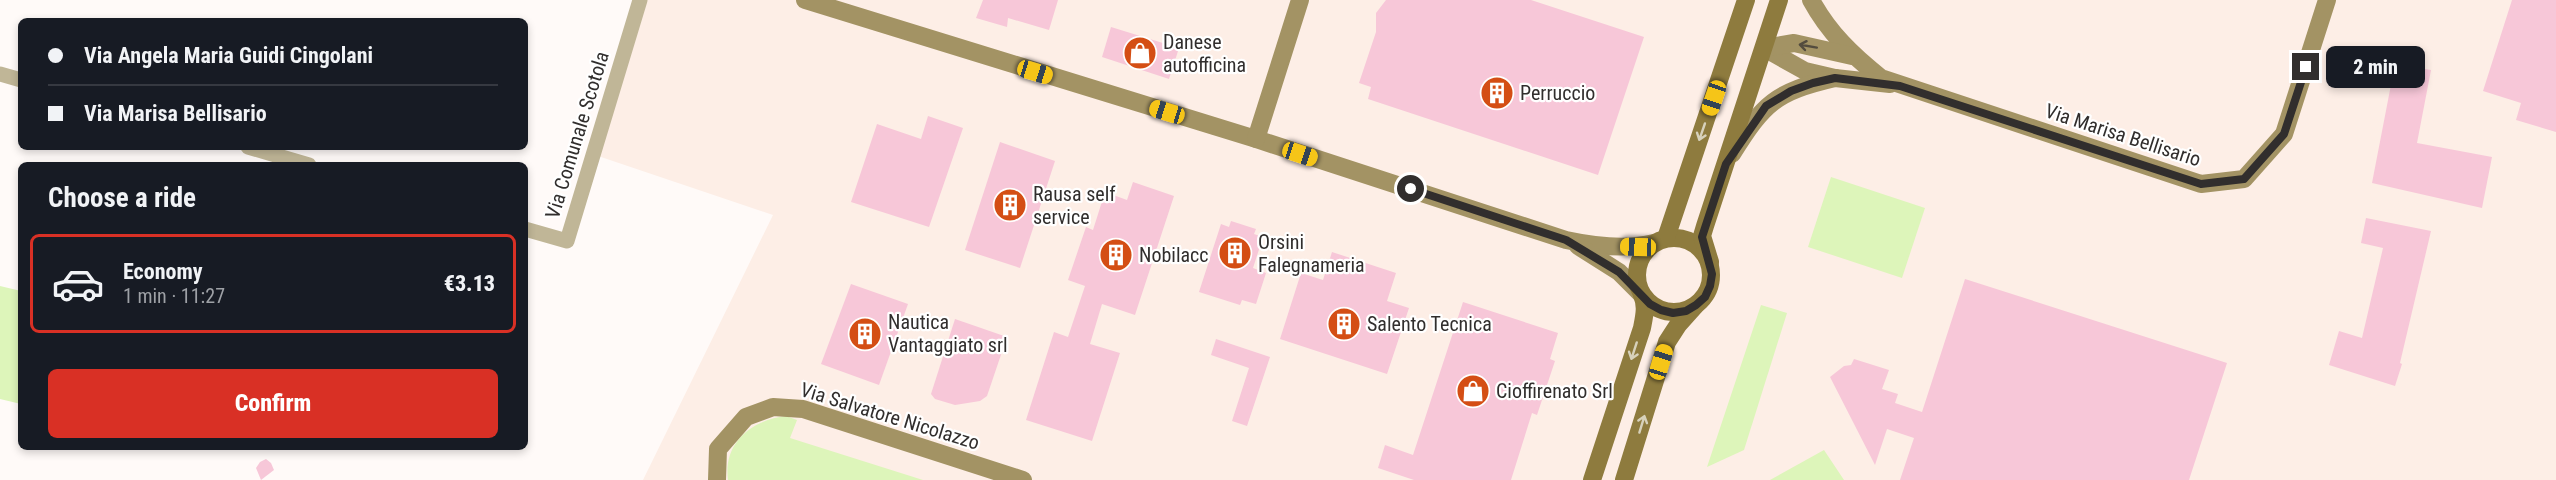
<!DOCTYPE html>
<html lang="en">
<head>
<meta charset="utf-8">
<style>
	:root { --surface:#171b24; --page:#20242c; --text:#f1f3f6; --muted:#9ea1a6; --line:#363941; --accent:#d93025 }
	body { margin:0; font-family:"Roboto Condensed",sans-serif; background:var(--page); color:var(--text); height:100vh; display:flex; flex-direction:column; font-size:22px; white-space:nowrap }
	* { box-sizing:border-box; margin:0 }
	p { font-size:20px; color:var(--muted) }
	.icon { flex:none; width:33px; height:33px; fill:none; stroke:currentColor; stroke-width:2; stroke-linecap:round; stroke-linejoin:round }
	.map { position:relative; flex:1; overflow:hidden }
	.side { position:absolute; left:18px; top:162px; width:510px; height:288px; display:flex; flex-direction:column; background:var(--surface); border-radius:9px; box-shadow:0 3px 9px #0003 }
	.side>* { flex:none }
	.guide { position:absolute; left:18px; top:18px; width:510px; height:132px; border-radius:9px; box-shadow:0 3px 9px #0003; display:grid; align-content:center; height:132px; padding:0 30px; background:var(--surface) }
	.end { position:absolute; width:27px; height:27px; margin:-14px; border:8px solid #312e2d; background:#fff; box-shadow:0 0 0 3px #fff }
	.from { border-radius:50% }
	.bubble { position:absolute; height:42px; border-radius:9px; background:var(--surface); box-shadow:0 3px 9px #0003; font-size:20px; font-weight:800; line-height:42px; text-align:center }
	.car { position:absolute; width:18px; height:36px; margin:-18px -9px; border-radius:8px; box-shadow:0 0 4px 2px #0007; background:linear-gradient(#f5c518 24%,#345 0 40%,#f5c518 0 76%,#345 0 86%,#f5c518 0) }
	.guide b { display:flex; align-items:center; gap:21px; height:57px; font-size:22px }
	.guide b+b { border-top:2px solid var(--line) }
	.guide i { width:15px; height:15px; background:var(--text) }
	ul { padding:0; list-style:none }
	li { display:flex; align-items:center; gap:18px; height:99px; margin:0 12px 9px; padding:0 18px; border:3px solid transparent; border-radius:9px }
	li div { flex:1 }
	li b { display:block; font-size:22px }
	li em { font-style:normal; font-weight:800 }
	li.current { border-color:var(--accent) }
	li>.icon { width:54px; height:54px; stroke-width:1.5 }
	h2 { padding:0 30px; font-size:27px; line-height:72px }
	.primary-button { display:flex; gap:12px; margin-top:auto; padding:12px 30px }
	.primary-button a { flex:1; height:69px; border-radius:9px; background:var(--accent); color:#fff; font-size:24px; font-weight:800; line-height:69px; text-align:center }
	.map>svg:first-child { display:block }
	.built { fill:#fdeee6 }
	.green { fill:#ddf5ba }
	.building { fill:#f7c7d8 }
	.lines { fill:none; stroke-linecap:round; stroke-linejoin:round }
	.street { stroke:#c0b697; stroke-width:15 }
	.secondary { stroke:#a39364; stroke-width:18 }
	.primary { stroke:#8e7b3e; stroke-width:18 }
	.oneway { stroke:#534c3e }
	.oneway2 { stroke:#d7d1bb }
	.route { stroke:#312e2d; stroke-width:8 }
	.labels { text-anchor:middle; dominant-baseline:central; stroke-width:4.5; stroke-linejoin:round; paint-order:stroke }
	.poi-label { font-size:20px; fill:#312e2d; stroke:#fff; text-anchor:start }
	.street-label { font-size:20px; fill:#312e2d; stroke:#fff }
</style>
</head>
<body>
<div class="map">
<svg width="2556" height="480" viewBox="0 0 2556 480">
	<rect width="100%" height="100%" fill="#fffaf8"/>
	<!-- built -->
	<path class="built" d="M645,0H2556V480H643L773,215L598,156Z"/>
	<!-- green -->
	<g class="green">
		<path d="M1831,177L1925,208L1902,278L1808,247Z"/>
		<path d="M0,286L21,291V404L0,399Z"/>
		<path d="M1761,305L1787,313L1744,450L1707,467Z"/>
		<path d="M786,416L797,420L790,438L923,480H728C723,443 751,420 786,416Z"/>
		<path d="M1824,450L1844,480H1770Z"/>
	</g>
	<!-- building -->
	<g class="building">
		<path d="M983,0H1058L1049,30L1008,18L1007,27L976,18Z"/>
		<path d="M1386,0H1531L1644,37L1598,175L1368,99L1371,87L1359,83L1376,32V13Z"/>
		<path d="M2512,0H2556V132L2516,120L2521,103L2483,91Z"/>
		<path d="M1111,27L1179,48L1169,79L1102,57Z"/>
		<path d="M2395,64L2431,70L2417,143L2492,157L2482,208L2372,183Z"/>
		<path d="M928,116L963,128L929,227L851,202L877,124L921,139Z"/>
		<path d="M1000,142L1055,161L1020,268L965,250Z"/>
		<path d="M1133,182L1174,196L1135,315L1102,304L1090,344L1120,353L1092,441L1026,420L1054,332L1068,337L1085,286L1068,280L1086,227L1093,230L1105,192L1127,200Z"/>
		<path d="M2366,218L2431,231L2400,363L2402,364L2395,386L2329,365L2339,331L2362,338L2383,248L2361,243Z"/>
		<path d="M1231,221L1256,229L1254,234L1263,237L1253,268L1266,273L1256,304L1242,300L1240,305L1199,292L1221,224L1229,227Z"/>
		<path d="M1332,252L1396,273L1387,301L1409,308L1387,374L1280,339L1301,273L1323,280Z"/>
		<path d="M1965,279L2227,363L2189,480H1900L1914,438L1887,429L1875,465L1830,377L1844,366L1851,365L1854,359L1889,370L1882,389L1898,394L1895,403L1922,412Z"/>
		<path d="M851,284L908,304L879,385L821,364Z"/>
		<path d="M1463,302L1558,333L1550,359L1555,361L1537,415L1532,413L1511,480H1414L1378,468L1385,445L1413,455Z"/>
		<path d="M955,319L1007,337L987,396L980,401L955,405L935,399L931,394Z"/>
		<path d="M1216,339L1270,357L1247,426L1232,421L1249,368L1211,355Z"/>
		<path d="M266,459L271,463L274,470L261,480L256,468L260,462Z"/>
	</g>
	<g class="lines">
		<!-- street -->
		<g class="street">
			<path d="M0,74L21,80"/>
			<path d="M248,147L309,165"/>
			<path d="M525,229L567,241L640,0"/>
		</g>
		<!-- secondary -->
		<g class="secondary">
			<path d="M805,0L1256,139L1566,240C1594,246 1626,250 1654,243"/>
			<path d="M1811,0C1829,33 1852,55 1881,78L2201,184L2244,179L2284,134L2327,0"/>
			<path d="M1764,48L1805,71L1835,78L1890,84"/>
			<path d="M1764,48L1794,43L1852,56"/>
			<path d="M1256,139L1300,0"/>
			<path d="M1732,154C1764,103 1775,92 1835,78"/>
			<path d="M1578,246L1619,272L1642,295"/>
			<path d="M717,480L718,449L746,417L773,407L803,409L1023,480"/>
		</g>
		<!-- primary -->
		<g class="primary">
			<circle cx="1674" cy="275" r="37"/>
			<path d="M1666,238L1746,0"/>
			<path d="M1710,262L1702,236L1705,226L1779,0"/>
			<path d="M1592,480L1642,328C1644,317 1647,306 1642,295"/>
			<path d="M1624,480L1667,342L1678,325L1695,306"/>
		</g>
	</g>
	<!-- one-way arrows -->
	<defs><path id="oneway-shaft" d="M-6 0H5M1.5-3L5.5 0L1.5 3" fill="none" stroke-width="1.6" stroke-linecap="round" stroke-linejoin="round" transform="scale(1.5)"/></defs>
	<use class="oneway" href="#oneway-shaft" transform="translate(1808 46) rotate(-170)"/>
	<g class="oneway2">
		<use href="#oneway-shaft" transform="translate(1702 132) rotate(109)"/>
		<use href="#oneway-shaft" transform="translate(1634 351) rotate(108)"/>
		<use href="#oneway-shaft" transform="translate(1642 424) rotate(-73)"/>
	</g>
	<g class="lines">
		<!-- route -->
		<path class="route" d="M1411,189L1566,240L1619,272L1650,304L1661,310L1673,313L1686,311L1696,305L1705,297L1710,286L1712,274L1702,237L1726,164L1766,106L1791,91L1813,83L1835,78L1900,86L2201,184L2244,179L2284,134L2306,67"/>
	</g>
	<!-- icons -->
	<defs>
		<symbol id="shop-disc" viewBox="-11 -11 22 22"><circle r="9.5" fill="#d44e14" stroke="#fff"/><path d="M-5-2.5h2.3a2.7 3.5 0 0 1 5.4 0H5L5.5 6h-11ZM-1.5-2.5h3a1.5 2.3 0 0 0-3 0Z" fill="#fff"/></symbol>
		<symbol id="building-disc" viewBox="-11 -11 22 22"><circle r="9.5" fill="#d44e14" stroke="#fff"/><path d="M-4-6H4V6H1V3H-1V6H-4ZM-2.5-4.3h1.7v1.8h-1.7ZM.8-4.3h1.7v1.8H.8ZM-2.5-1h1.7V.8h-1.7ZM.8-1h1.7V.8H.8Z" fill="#fff"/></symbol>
	</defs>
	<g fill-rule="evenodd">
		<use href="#shop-disc" x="1121" y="34" width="38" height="38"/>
		<use href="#building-disc" x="1478" y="74" width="38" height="38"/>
		<use href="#building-disc" x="991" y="186" width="38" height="38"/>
		<use href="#building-disc" x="1216" y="234" width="38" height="38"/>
		<use href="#building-disc" x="1097" y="236" width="38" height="38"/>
		<use href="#building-disc" x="1325" y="305" width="38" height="38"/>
		<use href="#building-disc" x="846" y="315" width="38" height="38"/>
		<use href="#shop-disc" x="1454" y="372" width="38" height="38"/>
	</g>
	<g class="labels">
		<!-- poi labels -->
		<g class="poi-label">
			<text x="1163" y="42">Danese<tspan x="1163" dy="23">autofficina</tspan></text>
			<text x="1520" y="93">Perruccio</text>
			<text x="1033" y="194">Rausa self<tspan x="1033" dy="23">service</tspan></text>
			<text x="1258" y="242">Orsini<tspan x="1258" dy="23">Falegnameria</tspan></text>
			<text x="1139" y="255">Nobilacc</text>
			<text x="888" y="322">Nautica<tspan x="888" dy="23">Vantaggiato srl</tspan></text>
			<text x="1367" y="324">Salento Tecnica</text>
			<text x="1496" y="391">Cioffirenato Srl</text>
		</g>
		<!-- street labels -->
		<g class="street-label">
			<text transform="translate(577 135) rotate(-73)">Via Comunale Scotola</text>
			<text transform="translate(2123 135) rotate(18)">Via Marisa Bellisario</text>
			<text transform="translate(890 416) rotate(17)">Via Salvatore Nicolazzo</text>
		</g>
	</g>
</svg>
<i class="end from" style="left:1411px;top:189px"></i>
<i class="end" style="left:2306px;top:67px"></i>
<div class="bubble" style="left:2326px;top:46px;width:99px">2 min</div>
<i class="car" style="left:1035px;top:72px;rotate:107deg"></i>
<i class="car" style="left:1714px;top:98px;rotate:199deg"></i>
<i class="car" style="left:1167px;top:112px;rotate:287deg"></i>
<i class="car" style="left:1300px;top:154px;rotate:108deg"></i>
<i class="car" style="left:1638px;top:247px;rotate:272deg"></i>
<i class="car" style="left:1661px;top:362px;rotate:17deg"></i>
<div class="guide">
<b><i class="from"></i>Via Angela Maria Guidi Cingolani</b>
<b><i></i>Via Marisa Bellisario</b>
</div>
<section class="side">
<h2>Choose a ride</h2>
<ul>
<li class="current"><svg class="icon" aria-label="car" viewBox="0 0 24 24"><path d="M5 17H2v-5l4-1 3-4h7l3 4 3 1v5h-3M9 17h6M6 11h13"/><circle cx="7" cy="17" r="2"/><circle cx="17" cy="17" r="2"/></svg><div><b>Economy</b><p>1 min · 11:27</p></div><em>€3.13</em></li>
</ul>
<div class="primary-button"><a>Confirm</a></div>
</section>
</div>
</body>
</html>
